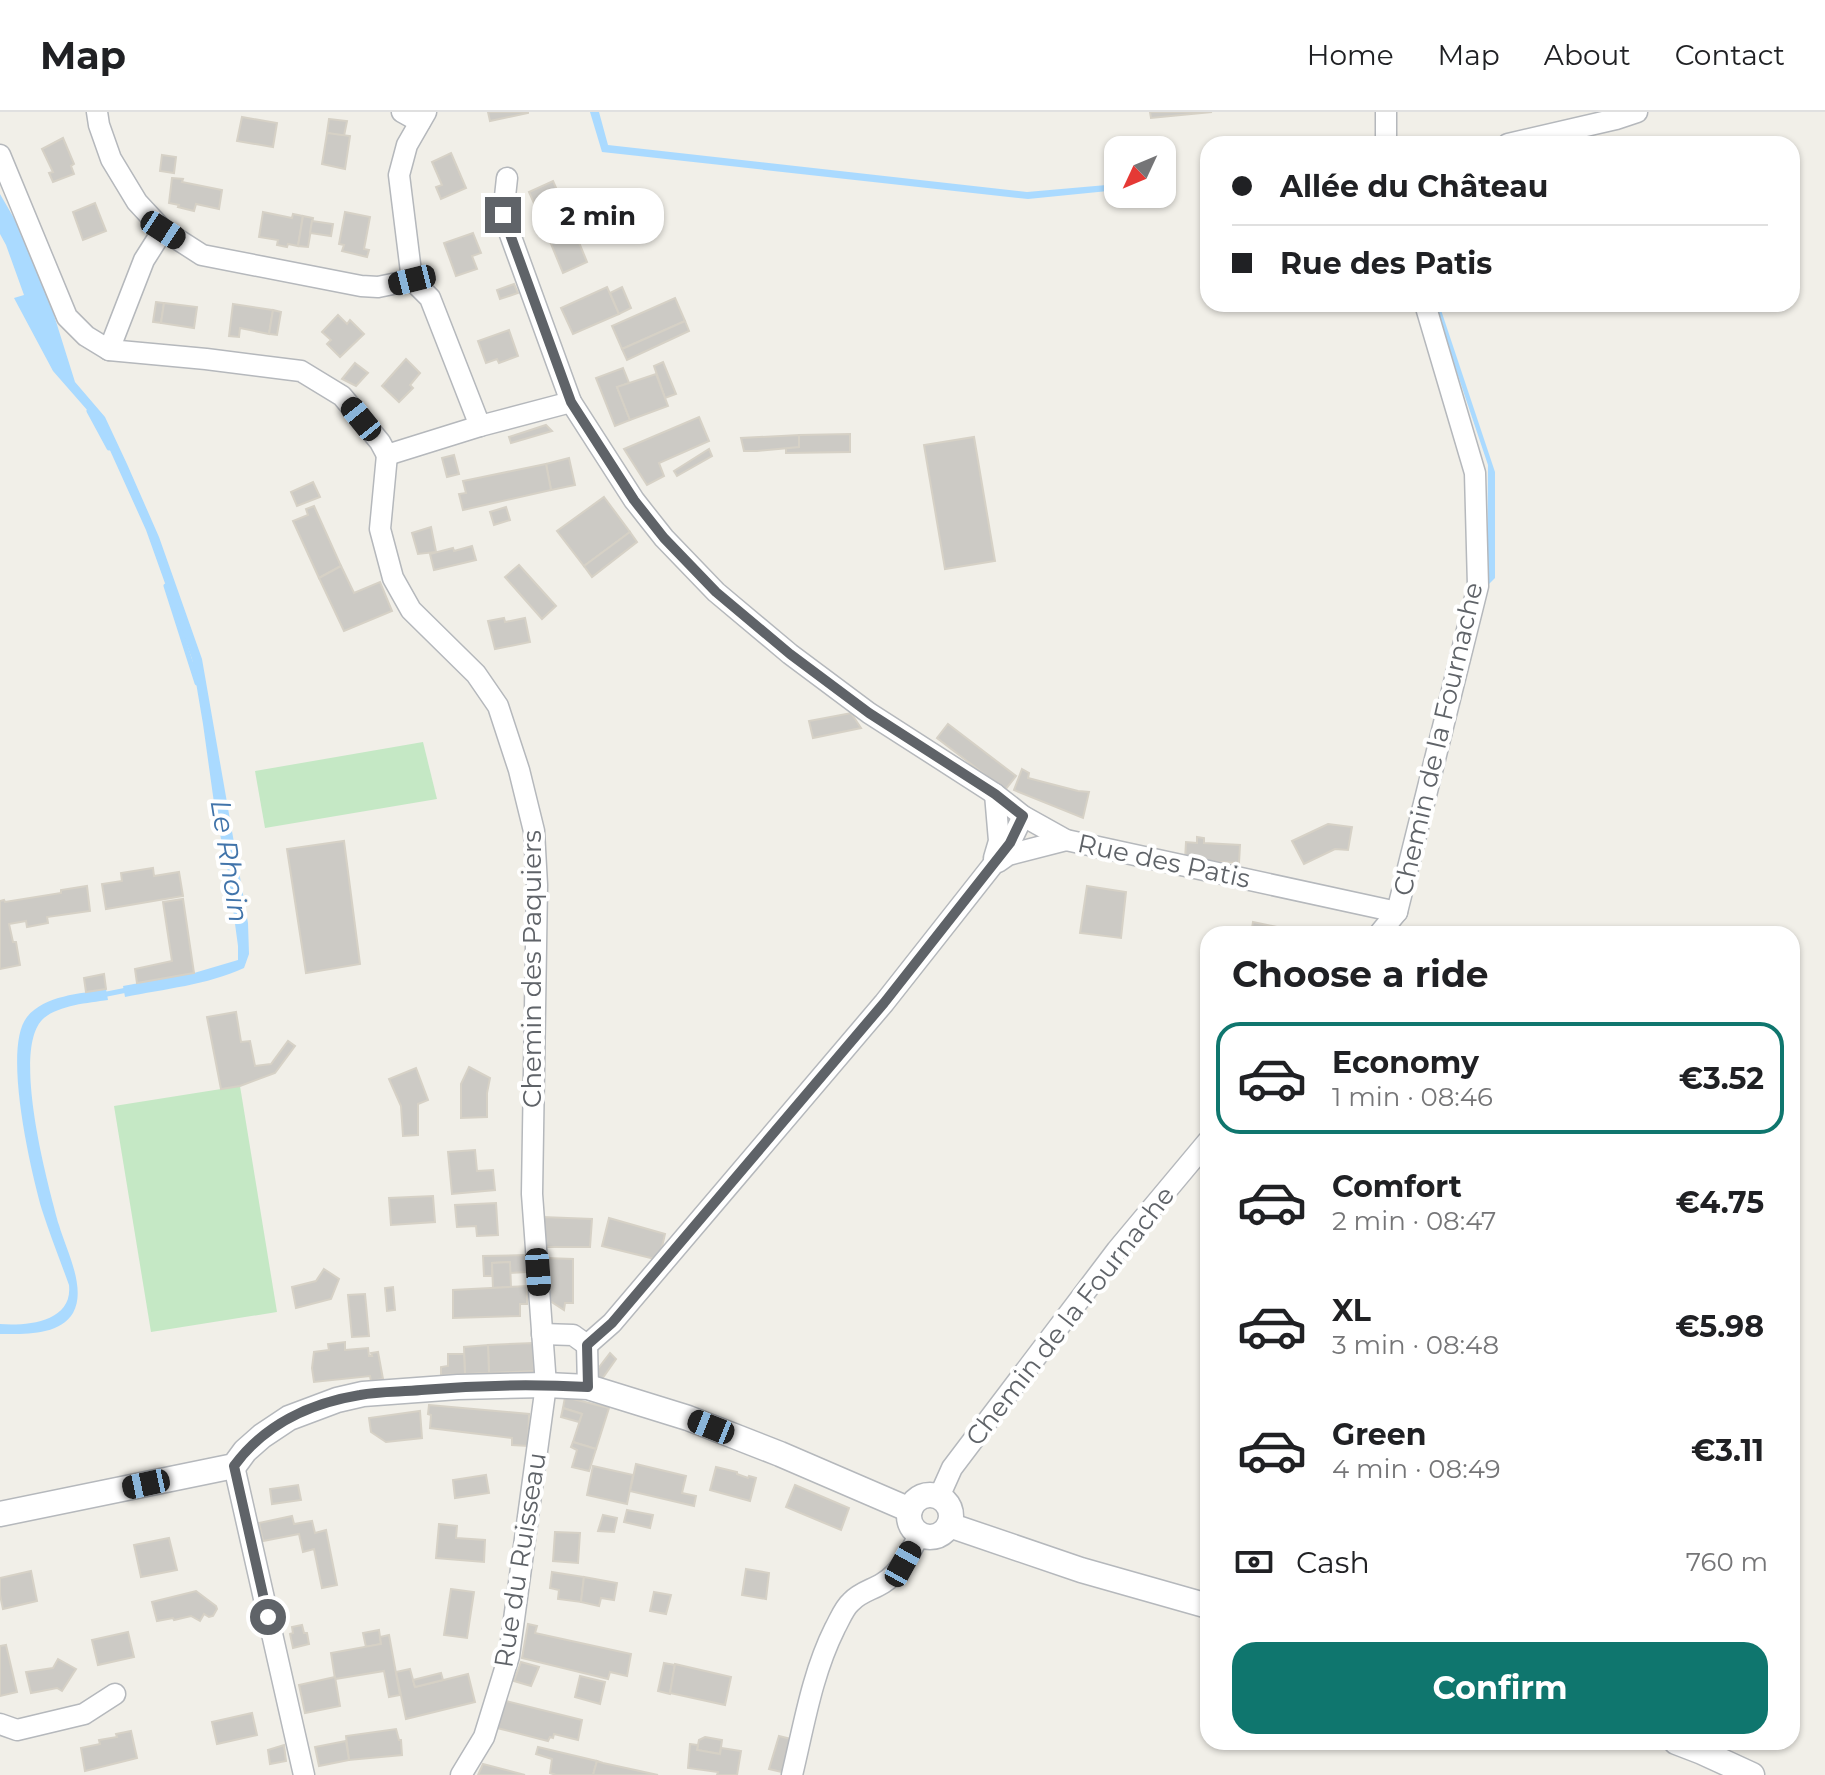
<!DOCTYPE html>
<html lang="en">
<head>
<meta charset="utf-8">
<style>
	:root { --surface:#fff; --page:#f6f6f6; --text:#202124; --muted:#757577; --line:#e0e0e0; --accent:#0f766e }
	body { margin:0; font-family:Montserrat,sans-serif; background:var(--page); color:var(--text); height:100vh; display:flex; flex-direction:column; font-size:30px; white-space:nowrap }
	* { box-sizing:border-box; margin:0 }
	p { font-size:26px; color:var(--muted) }
	.icon { flex:none; width:44px; height:44px; fill:none; stroke:currentColor; stroke-width:2; stroke-linecap:round; stroke-linejoin:round }
	.map { position:relative; flex:1; overflow:hidden }
	.details { position:absolute; left:1200px; top:814px; width:600px; height:824px; display:flex; flex-direction:column; background:var(--surface); border-radius:24px; box-shadow:0 2px 6px #0004 }
	.details>* { flex:none }
	.top-card { position:absolute; left:1200px; top:24px; width:600px; height:176px; border-radius:24px; box-shadow:0 2px 6px #0004; display:grid; align-content:center; height:176px; padding:0 32px; background:var(--surface) }
	.needle { width:52px; rotate:226deg }
	.controls { position:absolute; left:1104px; top:24px; display:grid; gap:16px }
	.controls a { display:grid; place-items:center; width:72px; height:72px; border-radius:16px; background:var(--surface); box-shadow:0 2px 6px #0004; font-size:40px }
	.end { position:absolute; width:36px; height:36px; margin:-18px; border:10px solid #5f6368; background:#fff; box-shadow:0 0 0 4px #fff }
	.from { border-radius:50% }
	.bubble { position:absolute; height:56px; border-radius:24px; background:var(--surface); box-shadow:0 2px 6px #0004; font-size:26px; font-weight:700; line-height:56px; text-align:center }
	.car { position:absolute; width:24px; height:48px; margin:-24px -12px; border-radius:10px; box-shadow:0 0 6px 2px #0007; background:linear-gradient(#222 24%,#8ab4d8 0 40%,#222 0 76%,#8ab4d8 0 86%,#222 0) }
	.top-card b { display:flex; align-items:center; gap:28px; height:76px; font-size:30px }
	.top-card b+b { border-top:2px solid var(--line) }
	.top-card i { width:20px; height:20px; background:var(--text) }
	ul { padding:0; list-style:none }
	li { display:flex; align-items:center; gap:24px; height:112px; margin:0 16px 12px; padding:0 16px; border:4px solid transparent; border-radius:24px }
	li div { flex:1 }
	li b { display:block; font-size:30px }
	li em { font-style:normal; font-weight:700 }
	li.current { border-color:var(--accent) }
	li>.icon { width:72px; height:72px; stroke-width:1.5 }
	h2 { padding:0 32px; font-size:36px; line-height:96px }
	.pay { display:flex; align-items:center; gap:20px; height:88px; padding:0 32px; font-size:30px }
	.pay p { margin-inline-start:auto }
	.primary-button { display:flex; gap:16px; margin-top:auto; padding:16px 32px }
	.primary-button a { flex:1; height:92px; border-radius:24px; background:var(--accent); color:#fff; font-size:32px; font-weight:700; line-height:92px; text-align:center }
	header { display:flex; align-items:center; gap:48px; box-sizing:border-box; height:112px; padding:0 40px; background:var(--surface); border-bottom:2px solid var(--line) }
	header strong { font-size:38px }
	nav { display:flex; gap:44px; margin-inline-start:auto; font-size:28px }
	.map>svg:first-child { display:block }
	.green { fill:#c5e8c5 }
	.water { fill:#aadaff }
	.lines { fill:none; stroke-linecap:round; stroke-linejoin:round }
	.stream { stroke:#aadaff; stroke-width:5 }
	.building { fill:#cccac5; stroke:#d6d1c6; stroke-width:2 }
	.minor-casing { stroke:#b5b8bc; stroke-width:23 }
	.tertiary-casing { stroke:#b5b8bc; stroke-width:27 }
	.minor { stroke:#fff; stroke-width:20 }
	.tertiary { stroke:#fff; stroke-width:24 }
	.route { stroke:#5f6368; stroke-width:10 }
	.labels { text-anchor:middle; dominant-baseline:central; stroke-width:8; stroke-linejoin:round; paint-order:stroke }
	.street-label { font-size:26px; fill:#5f6368; stroke:#fff }
	.water-label { font-size:28px; font-style:italic; fill:#4174aa; stroke:#fff }
</style>
</head>
<body>
<header>
<strong>Map</strong>
<nav><a>Home</a><a>Map</a><a>About</a><a>Contact</a></nav>
</header>
<div class="map">
<svg width="1825" height="1663" viewBox="0 0 1825 1663">
	<rect width="100%" height="100%" fill="#f1efe8"/>
	<!-- green -->
	<g class="green">
		<path d="M423,630L437,687L265,716L255,659Z"/>
		<path d="M240,974L277,1200L151,1220L114,994Z"/>
	</g>
	<!-- water -->
	<g class="water">
		<path d="M590,0H599L608,33L1027,80L1118,72V78L1028,87L602,40Z"/>
		<path d="M0,82L26,127L53,200L75,270L105,305L127,352L159,425L202,547L248,811L249,842L244,856C207,873 164,877 125,885L123,874L194,861L238,848V834L228,760L215,698L203,612L192,547L146,418L99,314L88,299L53,259L14,186L24,183L6,133L0,122Z"/>
		<path d="M1434,192H1439L1495,360V466L1487,474L1488,353Z"/>
		<path d="M106,877L108,888C88,891 60,893 44,906C10,935 48,1073 59,1113C66,1138 87,1176 73,1201C59,1224 24,1222 0,1222V1212C27,1214 73,1210 69,1173C60,1148 50,1123 42,1098C31,1060 2,936 27,905C45,883 80,882 106,877Z"/>
	</g>
	<g class="lines">
		<!-- stream -->
		<g class="stream">
			<path d="M89,299L109,336"/>
			<path d="M166,474L197,571"/>
			<path d="M102,883L127,878"/>
		</g>
	</g>
	<!-- building -->
	<g class="building">
		<path d="M488,0H528V1L490,9Z"/>
		<path d="M1150,0H1212L1151,6Z"/>
		<path d="M242,5L277,11L273,35L237,29Z"/>
		<path d="M329,7L347,9L344,24L327,21Z"/>
		<path d="M327,21L350,24L345,57L322,52Z"/>
		<path d="M63,26L74,52L71,54L74,62L53,70L49,61L53,60L42,37Z"/>
		<path d="M451,41L466,76L441,87L436,75L442,73L432,50Z"/>
		<path d="M162,43L176,45L174,61L160,59Z"/>
		<path d="M172,66L183,67L182,70L222,78L219,97L196,92L194,99L178,95L179,93L169,91Z"/>
		<path d="M553,69L564,94L540,105L529,80Z"/>
		<path d="M95,91L106,119L83,128L73,100Z"/>
		<path d="M564,94L587,150L563,161L540,105Z"/>
		<path d="M263,100L292,106L293,102L303,104L298,134L288,132L287,135L277,133L278,128L259,125Z"/>
		<path d="M345,100L370,105L364,137L369,138L367,145L342,139L344,133L339,132Z"/>
		<path d="M303,104L313,106L308,135L298,134Z"/>
		<path d="M312,109L333,112L331,124L310,121Z"/>
		<path d="M473,121L481,141L472,144L477,157L456,164L444,131Z"/>
		<path d="M514,172L518,181L500,187L497,178Z"/>
		<path d="M607,175L619,202L573,222L561,196Z"/>
		<path d="M622,175L631,196L619,202L610,181Z"/>
		<path d="M675,186L685,209L622,237L612,214Z"/>
		<path d="M156,190L164,191L161,211L153,210Z"/>
		<path d="M164,191L197,195L194,216L161,211Z"/>
		<path d="M233,192L273,198L269,222L240,216L239,225L229,224Z"/>
		<path d="M273,198L281,200L277,223L269,222Z"/>
		<path d="M338,203L347,212L350,208L364,222L340,245L327,232L331,228L322,220Z"/>
		<path d="M685,209L689,219L627,248L622,237Z"/>
		<path d="M509,218L518,244L499,251L497,247L486,251L478,229Z"/>
		<path d="M406,247L420,261L410,273L413,276L399,290L382,274Z"/>
		<path d="M663,250L676,282L665,286L654,254Z"/>
		<path d="M355,251L368,261L356,274L342,267Z"/>
		<path d="M623,256L629,271L617,275L630,308L615,314L596,266Z"/>
		<path d="M656,262L668,294L630,308L617,275Z"/>
		<path d="M699,305L709,329L659,351L664,364L647,373L624,337Z"/>
		<path d="M546,313L552,319L511,331L509,325Z"/>
		<path d="M850,322V340L786,341V335H799V323Z"/>
		<path d="M799,323V335L757,339H744L741,326Z"/>
		<path d="M974,325L995,449L945,457L924,333Z"/>
		<path d="M709,337L712,344L677,364L674,359Z"/>
		<path d="M454,343L459,362L447,365L442,346Z"/>
		<path d="M569,346L575,373L551,378L546,352Z"/>
		<path d="M546,352L551,378L463,398L459,382L466,381L463,369Z"/>
		<path d="M313,370L320,385L297,394L291,380Z"/>
		<path d="M604,385L630,420L584,454L557,419Z"/>
		<path d="M314,394L341,454L319,466L293,409L308,403L306,397Z"/>
		<path d="M506,395L510,408L494,413L490,400Z"/>
		<path d="M431,415L436,440L418,442L412,421Z"/>
		<path d="M630,420L637,430L592,465L584,454Z"/>
		<path d="M472,434L476,448L434,458L430,442L453,436L454,439Z"/>
		<path d="M519,453L556,494L542,507L505,465Z"/>
		<path d="M341,454L354,481L380,470L392,499L344,519L319,466Z"/>
		<path d="M504,506L505,510L525,506L530,530L495,537L488,509Z"/>
		<path d="M851,601L861,616L813,626L809,609Z"/>
		<path d="M948,612L1016,664L1005,678L937,626Z"/>
		<path d="M1022,657L1029,661L1028,666L1078,679L1089,680L1083,706L1014,678Z"/>
		<path d="M1328,712L1352,715L1348,738L1335,737L1304,752L1292,729Z"/>
		<path d="M1197,725L1204,726V731L1240,733L1239,751L1185,748L1186,730L1197,731Z"/>
		<path d="M344,729L360,852L306,861L287,737Z"/>
		<path d="M153,756L154,764L179,760L183,784L106,797L102,772L122,769L121,761Z"/>
		<path d="M87,774L90,799L47,805L48,811L27,815L26,809L9,812L13,830H16L20,853L0,857V789L4,788L5,790L61,781V778Z"/>
		<path d="M1087,774L1126,780L1121,826L1080,821Z"/>
		<path d="M183,787L194,861L137,871L135,857L172,849L163,790Z"/>
		<path d="M1253,810L1296,819L1295,822H1251Z"/>
		<path d="M104,862L106,877L86,880L84,866Z"/>
		<path d="M236,900L241,930L250,929L255,954L271,952L288,929L295,934L275,961L240,974L221,977L207,905Z"/>
		<path d="M469,955L490,966L487,981V1005L461,1006V972Z"/>
		<path d="M416,956L428,988L418,992V1023L403,1024L401,994L389,967Z"/>
		<path d="M475,1038L477,1059L493,1058L495,1078L452,1082L448,1040Z"/>
		<path d="M433,1084L435,1110L391,1113L389,1086Z"/>
		<path d="M496,1091L498,1123L477,1124L476,1114L457,1115L455,1093Z"/>
		<path d="M542,1105L592,1107L590,1135H542Z"/>
		<path d="M609,1106L665,1122L659,1148L602,1134Z"/>
		<path d="M527,1143V1160L510,1161V1150L492,1151V1164H484L483,1144Z"/>
		<path d="M545,1146L573,1147V1191H565L564,1198L547,1187Z"/>
		<path d="M510,1150L511,1175L493,1176L492,1151Z"/>
		<path d="M324,1157L339,1167L331,1187L296,1196L292,1175L316,1169Z"/>
		<path d="M527,1174V1192H520V1204L453,1206V1178Z"/>
		<path d="M393,1175L395,1198L387,1199L385,1176Z"/>
		<path d="M365,1182L369,1224L352,1225L348,1183Z"/>
		<path d="M345,1230V1238L368,1236L369,1244H372L371,1241L378,1240L383,1267L371,1269L370,1264L314,1270L312,1256L314,1240L329,1238L328,1232Z"/>
		<path d="M533,1231L534,1259L489,1261L488,1233Z"/>
		<path d="M488,1233L489,1261L465,1262L464,1235Z"/>
		<path d="M610,1241L616,1247L602,1267L598,1265L597,1258Z"/>
		<path d="M448,1242H464L465,1262L441,1263V1255L448,1254Z"/>
		<path d="M565,1285L609,1296L596,1337L573,1330L582,1302L563,1296Z"/>
		<path d="M429,1293L529,1302L528,1334L512,1333V1326L430,1316L431,1303L428,1302Z"/>
		<path d="M563,1296L582,1302L579,1310L561,1305Z"/>
		<path d="M420,1299L422,1326L386,1330L371,1320L369,1306Z"/>
		<path d="M573,1330L596,1337L589,1359L572,1355L577,1338L571,1335Z"/>
		<path d="M636,1352L686,1364L682,1381L696,1384L694,1394L630,1379Z"/>
		<path d="M593,1354L633,1363L627,1392L587,1383Z"/>
		<path d="M716,1355L737,1360V1362L748,1366L749,1364L756,1366L750,1389L710,1378Z"/>
		<path d="M486,1363L489,1381L455,1386L453,1368Z"/>
		<path d="M298,1373L301,1388L272,1392L270,1377Z"/>
		<path d="M795,1373L849,1396L841,1418L786,1395Z"/>
		<path d="M627,1398L653,1403L650,1416L624,1410Z"/>
		<path d="M603,1403L617,1406L614,1420L598,1419Z"/>
		<path d="M292,1404L294,1412L312,1409L315,1421L326,1418L337,1473L322,1476L314,1437L303,1440L299,1422L263,1429L259,1411Z"/>
		<path d="M439,1412L457,1414L456,1426L485,1428L484,1450L436,1446Z"/>
		<path d="M555,1420L580,1421L578,1451L553,1449Z"/>
		<path d="M169,1426L177,1458L141,1465L134,1433Z"/>
		<path d="M746,1457L769,1461L766,1487L742,1483Z"/>
		<path d="M31,1459L37,1489L3,1497L0,1483V1466Z"/>
		<path d="M552,1460L584,1465L581,1490L558,1487L559,1478L550,1476Z"/>
		<path d="M584,1465L617,1471L614,1488L601,1486L599,1494L581,1490Z"/>
		<path d="M451,1477L474,1480L467,1526L444,1523Z"/>
		<path d="M196,1479L216,1494L217,1497L213,1504L209,1505L204,1502L200,1509L191,1504L174,1508L173,1506L157,1509L152,1490Z"/>
		<path d="M654,1480L671,1483L666,1502L650,1499Z"/>
		<path d="M528,1512L537,1514L535,1521L631,1542L627,1564L610,1560L608,1567L522,1546Z"/>
		<path d="M302,1513L304,1521H307L309,1532L293,1536L290,1522L293,1521L292,1515Z"/>
		<path d="M379,1518L381,1532L366,1535L363,1521Z"/>
		<path d="M128,1520L134,1545L98,1553L92,1528Z"/>
		<path d="M389,1523L400,1583L389,1585L384,1559L335,1567L331,1541L381,1532L380,1525Z"/>
		<path d="M6,1533L17,1580L0,1584V1534Z"/>
		<path d="M58,1547L76,1557L62,1579L57,1576L31,1581L26,1560L53,1556Z"/>
		<path d="M521,1550L539,1555L531,1574L514,1569Z"/>
		<path d="M664,1551L675,1553L670,1582L658,1579Z"/>
		<path d="M675,1552L731,1565L725,1593L670,1581Z"/>
		<path d="M410,1557L415,1575L468,1562L475,1590L406,1607L396,1560Z"/>
		<path d="M441,1561L443,1568L415,1575L413,1568Z"/>
		<path d="M580,1564L605,1570L600,1592L575,1585Z"/>
		<path d="M335,1565L340,1594L305,1601L299,1573Z"/>
		<path d="M506,1589L582,1608L578,1628L554,1622L553,1626L550,1625L548,1629L497,1616Z"/>
		<path d="M252,1601L257,1623L217,1632L212,1610Z"/>
		<path d="M396,1617L399,1628H401L402,1643L349,1648L346,1624Z"/>
		<path d="M131,1619L137,1646L85,1659L81,1636L100,1632L99,1628L117,1625L116,1622Z"/>
		<path d="M779,1624L795,1628L786,1661L769,1657Z"/>
		<path d="M705,1625L722,1628L720,1642L697,1638L699,1628Z"/>
		<path d="M346,1629L349,1648L319,1654L315,1635Z"/>
		<path d="M690,1632L698,1633L697,1638L720,1642L721,1636L741,1639L737,1663H717L718,1660L688,1656Z"/>
		<path d="M284,1633L286,1649L270,1652L268,1638Z"/>
		<path d="M538,1635L597,1649L593,1663H556L550,1661L552,1647L536,1642Z"/>
		<path d="M597,1649L603,1651L658,1663H593Z"/>
		<path d="M483,1652L525,1663H478Z"/>
	</g>
	<g class="lines">
		<defs>
			<g id="minor">
				<path d="M97,0L99,13L111,47L137,90L163,118L202,143L361,174L378,175L412,168"/>
				<path d="M402,0L420,10"/>
				<path d="M426,0L407,33L399,63L412,168L430,186L480,314"/>
				<path d="M1386,0V32"/>
				<path d="M1508,32L1616,7L1637,0"/>
				<path d="M0,43L67,205L86,224L109,238L206,247L301,259L342,284L380,330L387,343"/>
				<path d="M507,66L503,103L571,290L634,388L664,426L716,480L790,542L869,601L995,682L1023,704L1066,728L1397,800"/>
				<path d="M109,238L144,148L163,118"/>
				<path d="M387,343L380,417L393,466L411,498L476,562L498,594L519,658L534,719L537,773L532,1082L546,1273L509,1544L484,1625L461,1663"/>
				<path d="M387,343L480,314L571,290"/>
				<path d="M994,746L999,729L995,682"/>
				<path d="M998,750L1008,743L1066,728"/>
				<path d="M1379,822L1397,800L1478,474L1475,361L1425,192"/>
				<path d="M542,1222L573,1223L587,1233"/>
				<path d="M587,1233L612,1211L884,891L1010,731L1023,704"/>
				<path d="M587,1233L588,1275"/>
				<path d="M234,1354L304,1663"/>
				<path d="M939,1385L952,1356L1117,1138L1208,1029"/>
				<path d="M0,1612L17,1618L84,1602L115,1582"/>
				<path d="M792,1663C804,1613 812,1562 835,1516C840,1507 844,1496 851,1490C860,1480 872,1478 883,1471C901,1460 910,1441 919,1423"/>
			</g>
			<g id="tertiary">
				<circle cx="930" cy="1404" r="21"/>
				<path d="M0,1402L234,1354L245,1339L262,1324L289,1306L337,1288L363,1282L458,1275L546,1273L588,1275L688,1306L780,1342L910,1398"/>
				<path d="M949,1413L1081,1458L1208,1494"/>
				<path d="M1676,1630L1702,1640L1752,1663"/>
			</g>
		</defs>
		<!-- minor casing -->
		<use href="#minor" class="minor-casing"/>
		<!-- tertiary casing -->
		<use href="#tertiary" class="tertiary-casing"/>
		<!-- minor -->
		<use href="#minor" class="minor"/>
		<!-- tertiary -->
		<use href="#tertiary" class="tertiary"/>
	</g>
	<g class="lines">
		<!-- route -->
		<path class="route" d="M268,1505L234,1354C264,1313 310,1291 360,1283C380,1279 401,1280 421,1278C477,1273 533,1272 588,1275L587,1233L612,1211L884,891L1010,731L1023,704L995,682L869,601L790,542L716,480L664,426L634,388L571,290L503,103"/>
	</g>
	<g class="labels">
		<!-- street labels -->
		<g class="street-label">
			<text transform="translate(1438 627) rotate(-77)">Chemin de la Fournache</text>
			<text transform="translate(1164 749) rotate(12)">Rue des Patis</text>
			<text transform="translate(532 857) rotate(-90)">Chemin des Paquiers</text>
			<text transform="translate(1070 1204) rotate(-52)">Chemin de la Fournache</text>
			<text transform="translate(520 1448) rotate(-81)">Rue du Ruisseau</text>
		</g>
		<!-- water labels -->
		<g class="water-label">
			<text transform="translate(230 749) rotate(81)">Le Rhoin</text>
		</g>
	</g>
</svg>
<div class="controls">
<a><svg class="needle" viewBox="-14 -14 28 28"><path d="M0-13l5 13h-10z" fill="#e53935"/><path d="M0 13l5-13h-10z" fill="#757577"/></svg></a>
</div>
<i class="end from" style="left:268px;top:1505px"></i>
<i class="end" style="left:503px;top:103px"></i>
<div class="bubble" style="left:532px;top:76px;width:132px">2 min</div>
<i class="car" style="left:163px;top:118px;rotate:123deg"></i>
<i class="car" style="left:412px;top:168px;rotate:256deg"></i>
<i class="car" style="left:361px;top:307px;rotate:321deg"></i>
<i class="car" style="left:538px;top:1160px;rotate:176deg"></i>
<i class="car" style="left:711px;top:1315px;rotate:292deg"></i>
<i class="car" style="left:146px;top:1372px;rotate:258deg"></i>
<i class="car" style="left:903px;top:1452px;rotate:29deg"></i>
<div class="top-card">
<b><i class="from"></i>Allée du Château</b>
<b><i></i>Rue des Patis</b>
</div>
<section class="details">
<h2>Choose a ride</h2>
<ul>
<li class="current"><svg class="icon" aria-label="car" viewBox="0 0 24 24"><path d="M5 17H2v-5l4-1 3-4h7l3 4 3 1v5h-3M9 17h6M6 11h13"/><circle cx="7" cy="17" r="2"/><circle cx="17" cy="17" r="2"/></svg><div><b>Economy</b><p>1 min · 08:46</p></div><em>€3.52</em></li>
<li><svg class="icon" aria-label="car" viewBox="0 0 24 24"><path d="M5 17H2v-5l4-1 3-4h7l3 4 3 1v5h-3M9 17h6M6 11h13"/><circle cx="7" cy="17" r="2"/><circle cx="17" cy="17" r="2"/></svg><div><b>Comfort</b><p>2 min · 08:47</p></div><em>€4.75</em></li>
<li><svg class="icon" aria-label="car" viewBox="0 0 24 24"><path d="M5 17H2v-5l4-1 3-4h7l3 4 3 1v5h-3M9 17h6M6 11h13"/><circle cx="7" cy="17" r="2"/><circle cx="17" cy="17" r="2"/></svg><div><b>XL</b><p>3 min · 08:48</p></div><em>€5.98</em></li>
<li><svg class="icon" aria-label="car" viewBox="0 0 24 24"><path d="M5 17H2v-5l4-1 3-4h7l3 4 3 1v5h-3M9 17h6M6 11h13"/><circle cx="7" cy="17" r="2"/><circle cx="17" cy="17" r="2"/></svg><div><b>Green</b><p>4 min · 08:49</p></div><em>€3.11</em></li>
</ul>
<div class="pay"><svg class="icon" aria-label="cash" viewBox="0 0 24 24"><path d="M3 7h18v10H3z"/><circle cx="12" cy="12" r="2"/></svg>Cash<p>760 m</p></div>
<div class="primary-button"><a>Confirm</a></div>
</section>
</div>
</body>
</html>
